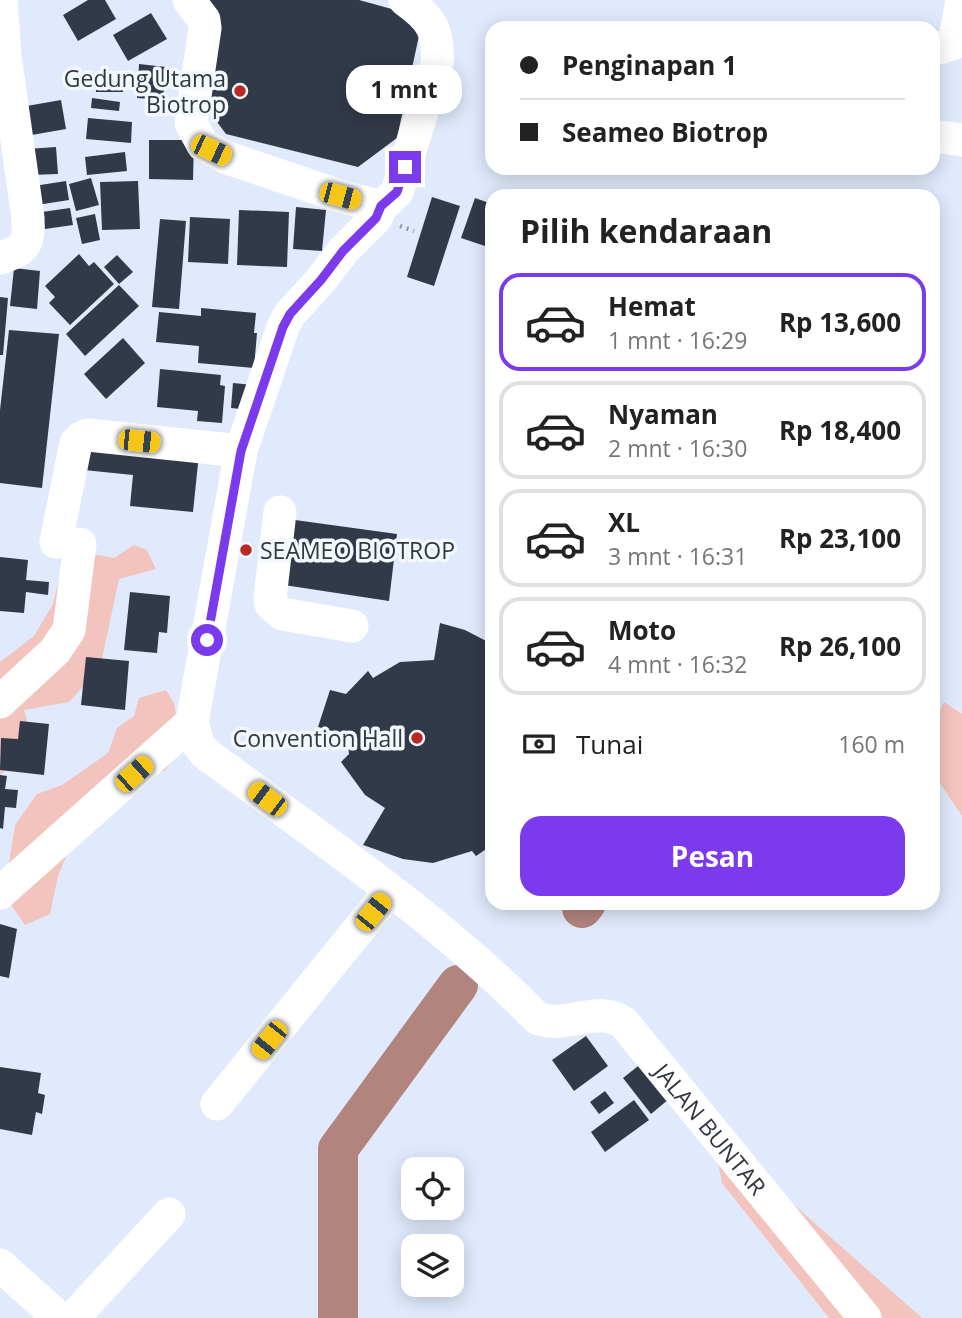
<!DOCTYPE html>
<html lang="id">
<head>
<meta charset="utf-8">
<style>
	:root { --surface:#fff; --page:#f6f6f6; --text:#222; --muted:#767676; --line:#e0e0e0; --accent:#7c3aed }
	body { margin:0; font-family:"Open Sans",sans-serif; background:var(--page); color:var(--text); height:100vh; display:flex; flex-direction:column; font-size:26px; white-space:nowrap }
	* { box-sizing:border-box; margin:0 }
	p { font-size:23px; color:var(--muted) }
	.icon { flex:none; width:38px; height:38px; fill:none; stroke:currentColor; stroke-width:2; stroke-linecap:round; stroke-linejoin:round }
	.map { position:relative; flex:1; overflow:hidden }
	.side { position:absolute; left:485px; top:189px; width:455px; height:721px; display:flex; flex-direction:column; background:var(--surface); border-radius:21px; box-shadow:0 4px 18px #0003 }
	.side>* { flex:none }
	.banner { position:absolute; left:485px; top:21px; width:455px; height:154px; border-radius:21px; box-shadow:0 4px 18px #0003; display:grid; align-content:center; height:154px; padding:0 35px; background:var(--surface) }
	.fabs { position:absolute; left:401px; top:1157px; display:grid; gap:14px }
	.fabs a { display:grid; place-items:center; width:63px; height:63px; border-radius:14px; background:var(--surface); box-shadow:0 4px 18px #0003; font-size:35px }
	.end { position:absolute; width:32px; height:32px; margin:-16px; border:9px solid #7c3aed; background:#fff; box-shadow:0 0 0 4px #fff }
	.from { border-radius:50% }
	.bubble { position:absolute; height:49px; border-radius:21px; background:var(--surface); box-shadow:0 4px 18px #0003; font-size:23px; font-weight:700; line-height:49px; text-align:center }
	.car { position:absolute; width:21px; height:42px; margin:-21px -10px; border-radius:9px; box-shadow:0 0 5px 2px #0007; background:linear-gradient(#f5c518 24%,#345 0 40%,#f5c518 0 76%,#345 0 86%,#f5c518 0) }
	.banner b { display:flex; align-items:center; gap:24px; height:66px; font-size:26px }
	.banner b+b { border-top:2px solid var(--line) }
	.banner i { width:18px; height:18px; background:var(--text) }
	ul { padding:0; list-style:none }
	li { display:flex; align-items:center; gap:21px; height:98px; margin:0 14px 10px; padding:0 21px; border:4px solid var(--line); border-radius:21px }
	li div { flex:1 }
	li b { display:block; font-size:26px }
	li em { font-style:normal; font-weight:700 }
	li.active { border-color:var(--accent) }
	li>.icon { width:63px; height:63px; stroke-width:1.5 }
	h2 { padding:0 35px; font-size:32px; line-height:84px }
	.pay { display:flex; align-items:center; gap:18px; height:77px; padding:0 35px; font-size:26px }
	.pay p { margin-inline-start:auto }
	.cta { display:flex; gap:14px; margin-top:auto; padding:14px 35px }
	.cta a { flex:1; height:80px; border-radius:21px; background:var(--accent); color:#fff; font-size:28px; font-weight:700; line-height:80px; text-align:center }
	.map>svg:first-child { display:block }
	.green { fill:#f3c4bd }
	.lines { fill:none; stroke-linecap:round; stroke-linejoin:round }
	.river { stroke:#b1847e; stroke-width:40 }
	.building { fill:#323948 }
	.path { stroke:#9299a6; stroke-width:4.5; stroke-dasharray:2 5; stroke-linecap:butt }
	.minor { stroke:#fff; stroke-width:33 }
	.route { stroke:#7c3aed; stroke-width:9 }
	.poi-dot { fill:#b72922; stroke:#f3f7fe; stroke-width:2.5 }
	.labels { text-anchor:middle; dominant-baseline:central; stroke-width:7; stroke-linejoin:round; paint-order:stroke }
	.poi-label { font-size:23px; fill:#33373e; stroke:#f3f7fe; text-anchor:end }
	.street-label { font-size:23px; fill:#33373e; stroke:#f3f7fe }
</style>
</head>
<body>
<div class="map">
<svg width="962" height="1318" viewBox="0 0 962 1318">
	<rect width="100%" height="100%" fill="#e0eafc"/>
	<!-- green -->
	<g class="green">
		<path d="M134,545L147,550L156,569L119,579L100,668L69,702L24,710L30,731L13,763L0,775V662L34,636L53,604L62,567L98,555L114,558Z"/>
		<path d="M166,690L174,703L181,745L165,771L130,775L72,842L58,876L50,914L25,925L4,895L15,825L37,794L62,785L108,753L117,728L134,716L139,698Z"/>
		<path d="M944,702L962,714V816L933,773V725Z"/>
		<path d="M718,1163L766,1180L922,1318H829L722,1183Z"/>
	</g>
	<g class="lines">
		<!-- river -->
		<g class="river">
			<path d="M582,908L586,903"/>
			<path d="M338,1318V1149L458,985"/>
		</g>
	</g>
	<!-- building -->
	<g class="building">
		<path d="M88,0H105L116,19L78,41L63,15Z"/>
		<path d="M209,0H359L399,11L420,31L397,138L358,167L226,134L200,99Z"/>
		<path d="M151,13L167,39L128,61L113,35Z"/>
		<path d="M139,64L166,67L163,100L137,98Z"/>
		<rect x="96" y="79" width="27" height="13"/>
		<path d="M92,98L120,102L119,111L91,108Z"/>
		<path d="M61,100L66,129L26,136L21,107Z"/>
		<path d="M88,118L132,122L131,143L86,139Z"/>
		<path d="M149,140H194L193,180L149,179Z"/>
		<path d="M56,147L58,174L29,175L27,149Z"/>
		<path d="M125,152L127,171L87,175L85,157Z"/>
		<path d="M91,178L99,205L76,211L69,184Z"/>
		<path d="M66,181L69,200L37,205L34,186Z"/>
		<path d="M138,181L140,229L102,230L100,182Z"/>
		<path d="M432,197L460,206L434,286L407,277Z"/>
		<path d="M475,198L492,204L491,248L461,238Z"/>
		<path d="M296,207L326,210L322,251L293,249Z"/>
		<path d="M70,208L73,225L45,229L42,212Z"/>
		<path d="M239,210L289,212L287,267L237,265Z"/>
		<path d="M95,214L100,240L82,244L76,218Z"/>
		<path d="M190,217L230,219L228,264L188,262Z"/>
		<path d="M160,219L186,221L179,309L152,307Z"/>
		<path d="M79,254L89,266L94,262L114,284L70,325L49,303L55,297L45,286Z"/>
		<path d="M117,255L133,272L119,284L104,267Z"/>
		<path d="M14,268L40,271L37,309L10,306Z"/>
		<path d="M119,285L139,306L85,356L66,334Z"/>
		<path d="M0,297L8,298L3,355H0Z"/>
		<path d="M201,308L256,313L254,333H257L254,368L198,363L199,346L156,342L159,312L201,316Z"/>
		<path d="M9,330L59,334L42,488L0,483V410Z"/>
		<path d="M123,338L145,363L106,399L84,374Z"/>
		<path d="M160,369L221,375L220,385L225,386L222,423L197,421L198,411L157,407Z"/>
		<path d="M233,383L253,385L250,410L231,408Z"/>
		<path d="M87,442L199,454L193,512L130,506L133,475L84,470Z"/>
		<path d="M295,520L397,534L389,601L284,585Z"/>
		<path d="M0,557L28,560L26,580L49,582L48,595L26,592L24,613L0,611Z"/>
		<path d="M130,592L170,596L167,633L159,632L157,653L124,650Z"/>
		<path d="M440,623L465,630L492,644V845L476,856L472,851L433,863L403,859L363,845L385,808L365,795L341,762L349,754L348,744L335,732L318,727L330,690L346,694L368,671L373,678L400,662L434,660Z"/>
		<path d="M86,657L129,661L125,710L81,705Z"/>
		<path d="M20,721L49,724L44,775L0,770L1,738L18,739Z"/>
		<path d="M0,775L7,776L5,789L18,790L16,808L5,807L3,829L0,828Z"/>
		<path d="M0,924L17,929L9,978L0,976Z"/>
		<path d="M586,1036L608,1066L574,1091L552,1060Z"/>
		<path d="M647,1059L675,1094L651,1114L623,1078Z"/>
		<path d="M0,1067L41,1073L38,1093L45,1095L42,1114L36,1112L32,1135L0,1129Z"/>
		<path d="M605,1091L614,1103L599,1114L590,1102Z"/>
		<path d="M634,1100L649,1120L605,1152L591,1132Z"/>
	</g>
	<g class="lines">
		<!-- path -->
		<path class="path" d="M400,226L414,231"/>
		<!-- minor -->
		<g class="minor">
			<path d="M189,0L204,20L205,28L191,123L203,145L225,157L340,196L381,207"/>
			<path id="s1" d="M405,0C432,19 439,31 437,64L397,192L381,207L376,218L343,251L321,280L290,314L283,327L241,451L192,722L198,744L205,753C318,837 438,917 537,1018C565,1030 597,1004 624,1023L865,1318"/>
			<path d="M933,47L939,48L954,43L962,1"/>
			<path d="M933,136L962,140"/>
			<path d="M0,258C26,250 29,244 28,218L5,56L1,0"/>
			<path d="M280,512L270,598L271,604L282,614L352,626"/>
			<path d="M56,542L76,443L81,438L88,435L241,451"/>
			<path d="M0,702L55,651L69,630L80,544"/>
			<path d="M0,893L192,722"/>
			<path d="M217,1104L390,891"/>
			<path d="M0,1265L59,1318"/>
			<path d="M73,1318L169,1214"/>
		</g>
	</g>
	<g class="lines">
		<!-- route -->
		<path class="route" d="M207,640L241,451L283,327L290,314L321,280L343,251L376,218L381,206L397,192L405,167"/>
	</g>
	<!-- markers -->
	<g class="poi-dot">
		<circle cx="240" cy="91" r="7"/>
		<circle cx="246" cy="550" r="7"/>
		<circle cx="417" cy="738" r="7"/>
	</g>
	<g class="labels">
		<!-- poi labels -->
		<g class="poi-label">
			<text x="226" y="78">Gedung Utama<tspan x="226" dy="26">Biotrop</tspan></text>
			<text x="260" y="550" text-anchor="start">SEAMEO BIOTROP</text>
			<text x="403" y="738">Convention Hall</text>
		</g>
		<!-- street labels -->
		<g class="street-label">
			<text stroke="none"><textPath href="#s1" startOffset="1480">JALAN BUNTAR</textPath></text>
		</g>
	</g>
</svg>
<div class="fabs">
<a><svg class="icon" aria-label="locate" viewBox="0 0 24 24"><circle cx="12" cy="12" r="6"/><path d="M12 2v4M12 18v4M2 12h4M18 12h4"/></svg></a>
<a><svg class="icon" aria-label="layers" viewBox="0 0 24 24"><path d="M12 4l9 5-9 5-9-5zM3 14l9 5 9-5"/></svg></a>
</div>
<i class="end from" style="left:207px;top:640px"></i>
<i class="end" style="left:405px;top:167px"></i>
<div class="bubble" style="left:346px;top:65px;width:116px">1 mnt</div>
<i class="car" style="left:211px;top:150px;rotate:115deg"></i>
<i class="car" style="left:340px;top:196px;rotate:105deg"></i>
<i class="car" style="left:139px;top:441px;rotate:96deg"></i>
<i class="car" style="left:134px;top:774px;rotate:48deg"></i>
<i class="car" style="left:267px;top:799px;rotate:307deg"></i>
<i class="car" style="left:373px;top:912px;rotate:39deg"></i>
<i class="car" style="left:269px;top:1040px;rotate:219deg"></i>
<div class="banner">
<b><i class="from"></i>Penginapan 1</b>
<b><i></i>Seameo Biotrop</b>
</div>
<section class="side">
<h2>Pilih kendaraan</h2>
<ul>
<li class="active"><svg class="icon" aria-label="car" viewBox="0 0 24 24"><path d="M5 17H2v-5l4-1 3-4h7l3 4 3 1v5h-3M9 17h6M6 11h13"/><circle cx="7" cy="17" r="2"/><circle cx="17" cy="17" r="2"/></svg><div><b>Hemat</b><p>1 mnt · 16:29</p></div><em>Rp 13,600</em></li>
<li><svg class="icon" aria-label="car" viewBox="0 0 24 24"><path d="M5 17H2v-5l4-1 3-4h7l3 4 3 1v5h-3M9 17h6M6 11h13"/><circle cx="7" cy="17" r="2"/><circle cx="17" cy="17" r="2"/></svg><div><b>Nyaman</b><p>2 mnt · 16:30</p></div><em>Rp 18,400</em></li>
<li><svg class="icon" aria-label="car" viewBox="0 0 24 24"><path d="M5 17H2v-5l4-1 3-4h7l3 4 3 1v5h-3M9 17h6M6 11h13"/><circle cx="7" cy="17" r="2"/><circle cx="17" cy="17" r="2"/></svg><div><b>XL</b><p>3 mnt · 16:31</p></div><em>Rp 23,100</em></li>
<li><svg class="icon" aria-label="car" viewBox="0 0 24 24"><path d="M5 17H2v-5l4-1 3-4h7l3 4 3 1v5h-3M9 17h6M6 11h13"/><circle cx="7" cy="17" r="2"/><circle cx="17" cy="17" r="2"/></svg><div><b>Moto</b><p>4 mnt · 16:32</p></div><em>Rp 26,100</em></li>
</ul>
<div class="pay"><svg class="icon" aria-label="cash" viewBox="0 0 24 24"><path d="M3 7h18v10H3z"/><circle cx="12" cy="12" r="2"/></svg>Tunai<p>160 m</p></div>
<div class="cta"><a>Pesan</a></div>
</section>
</div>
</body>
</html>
